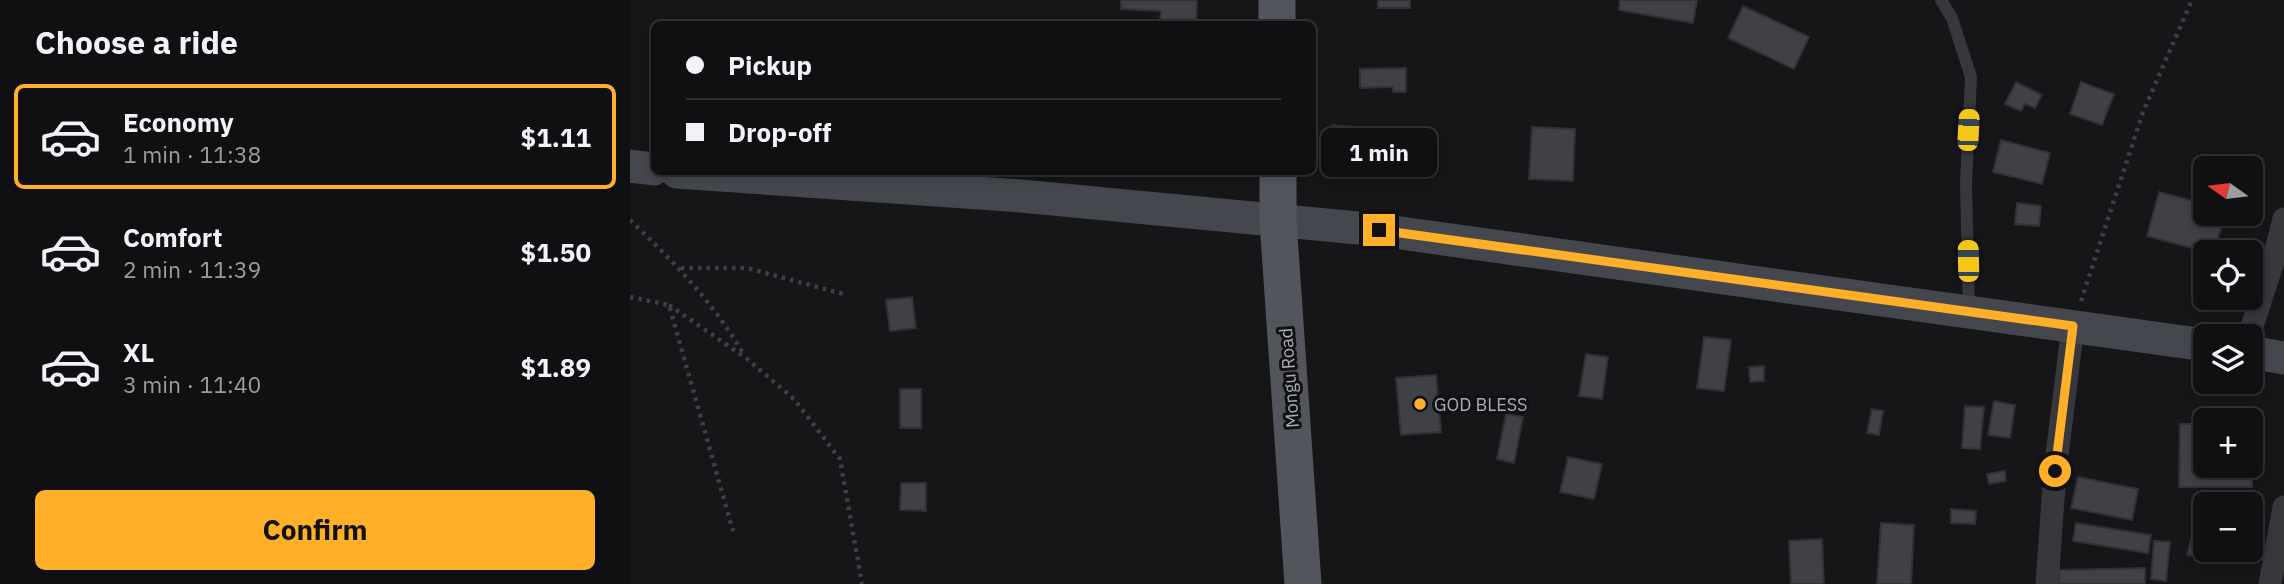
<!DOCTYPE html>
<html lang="en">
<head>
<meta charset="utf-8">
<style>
	:root { --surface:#101012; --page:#19191b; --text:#f1f3f6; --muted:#9c9d9f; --line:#303032; --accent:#ffaf28 }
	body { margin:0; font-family:"IBM Plex Sans",sans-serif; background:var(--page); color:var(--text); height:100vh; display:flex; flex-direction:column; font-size:26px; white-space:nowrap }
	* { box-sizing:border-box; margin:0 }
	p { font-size:23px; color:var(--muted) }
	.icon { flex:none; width:38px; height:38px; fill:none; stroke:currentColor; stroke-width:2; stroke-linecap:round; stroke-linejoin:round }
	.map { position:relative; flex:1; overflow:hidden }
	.sheet { display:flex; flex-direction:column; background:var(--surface); width:630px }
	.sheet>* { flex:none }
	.hud { position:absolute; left:21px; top:21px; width:665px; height:154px; border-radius:10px; box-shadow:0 4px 10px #0003,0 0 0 2px var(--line); display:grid; align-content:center; height:154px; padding:0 35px; background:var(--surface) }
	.needle { width:46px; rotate:284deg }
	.tools { position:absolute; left:1563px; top:156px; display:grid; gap:14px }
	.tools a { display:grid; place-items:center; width:70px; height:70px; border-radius:10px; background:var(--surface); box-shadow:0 4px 10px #0003,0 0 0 2px var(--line); font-size:35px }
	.end { position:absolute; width:32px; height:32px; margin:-16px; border:9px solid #ffaf28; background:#111; box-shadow:0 0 0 4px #111 }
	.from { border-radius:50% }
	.bubble { position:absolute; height:49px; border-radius:10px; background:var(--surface); box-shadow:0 4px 10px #0003,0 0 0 2px var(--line); font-size:23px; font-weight:800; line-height:49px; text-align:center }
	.car { position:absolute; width:21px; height:42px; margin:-21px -10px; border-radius:9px; box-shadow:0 0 5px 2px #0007; background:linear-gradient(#f5c518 24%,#345 0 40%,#f5c518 0 76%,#345 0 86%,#f5c518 0) }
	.hud b { display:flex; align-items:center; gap:24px; height:66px; font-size:26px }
	.hud b+b { border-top:2px solid var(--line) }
	.hud i { width:18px; height:18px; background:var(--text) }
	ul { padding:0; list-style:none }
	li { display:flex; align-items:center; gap:21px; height:105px; margin:0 14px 10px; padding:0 21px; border:4px solid transparent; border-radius:10px }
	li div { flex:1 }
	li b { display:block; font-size:26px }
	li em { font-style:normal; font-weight:800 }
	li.active { border-color:var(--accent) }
	li>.icon { width:63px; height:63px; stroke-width:1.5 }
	h2 { padding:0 35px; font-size:32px; line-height:84px }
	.button { display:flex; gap:14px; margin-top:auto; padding:14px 35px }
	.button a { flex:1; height:80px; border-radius:10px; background:var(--accent); color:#111; font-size:28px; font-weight:800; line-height:80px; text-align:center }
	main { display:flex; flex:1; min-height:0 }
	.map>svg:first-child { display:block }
	.building { fill:#404145; stroke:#303035; stroke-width:2 }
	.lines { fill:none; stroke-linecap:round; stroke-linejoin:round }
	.path { stroke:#3d3f45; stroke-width:4.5; stroke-dasharray:3.5 5; stroke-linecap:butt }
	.lane { stroke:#37383e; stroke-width:12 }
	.street { stroke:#37383e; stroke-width:23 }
	.secondary { stroke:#45474e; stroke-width:33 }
	.primary { stroke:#53555d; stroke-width:37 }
	.route { stroke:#ffaf28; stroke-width:9 }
	.poi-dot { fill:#ffaf28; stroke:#111113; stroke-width:2.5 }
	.labels { text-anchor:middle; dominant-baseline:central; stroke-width:6; stroke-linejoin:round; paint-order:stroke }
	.street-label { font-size:18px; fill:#a7adb9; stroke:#111113 }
	.poi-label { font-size:18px; fill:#a7adb9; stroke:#111113; text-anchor:start }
</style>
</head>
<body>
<main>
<section class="sheet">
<h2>Choose a ride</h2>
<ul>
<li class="active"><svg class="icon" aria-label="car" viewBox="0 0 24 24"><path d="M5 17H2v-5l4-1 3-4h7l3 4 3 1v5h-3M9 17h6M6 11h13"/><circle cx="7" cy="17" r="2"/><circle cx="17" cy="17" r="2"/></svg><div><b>Economy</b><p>1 min · 11:38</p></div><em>$1.11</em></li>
<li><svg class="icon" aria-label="car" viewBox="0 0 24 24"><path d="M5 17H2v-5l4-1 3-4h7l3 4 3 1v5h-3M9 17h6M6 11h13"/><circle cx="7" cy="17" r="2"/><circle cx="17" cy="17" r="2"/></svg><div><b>Comfort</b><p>2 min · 11:39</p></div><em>$1.50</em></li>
<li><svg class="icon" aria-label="car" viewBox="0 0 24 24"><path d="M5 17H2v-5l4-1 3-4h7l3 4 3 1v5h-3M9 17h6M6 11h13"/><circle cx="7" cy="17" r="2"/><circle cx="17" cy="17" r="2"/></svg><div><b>XL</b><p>3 min · 11:40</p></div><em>$1.89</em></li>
</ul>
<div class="button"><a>Confirm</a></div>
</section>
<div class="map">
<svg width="1654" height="584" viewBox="0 0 1654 584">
	<rect width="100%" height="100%" fill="#161618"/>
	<!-- building -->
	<g class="building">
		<path d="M491,0H567L566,24L530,23L531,11L491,9Z"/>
		<rect x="748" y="0" width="32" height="8"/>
		<path d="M990,0H1067L1063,23L989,10Z"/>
		<path d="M1113,6L1179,37L1164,69L1098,38Z"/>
		<path d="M776,68V92H763V87L730,88V69Z"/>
		<path d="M1386,82L1412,95L1405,108L1395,104L1391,111L1375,104Z"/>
		<path d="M1451,82L1484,94L1472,125L1440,114Z"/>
		<path d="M702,125L744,129L742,154L699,150Z"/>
		<path d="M902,127L945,129L943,181L899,179Z"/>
		<path d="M1371,140L1420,153L1412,184L1363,172Z"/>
		<path d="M1529,192L1575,204V214H1595L1584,252H1576L1517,236Z"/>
		<path d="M1387,203L1411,206L1409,226L1385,224Z"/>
		<path d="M282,297L286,328L260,331L256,300Z"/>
		<path d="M1074,337L1101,340L1094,391L1067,388Z"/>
		<path d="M956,354L978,357L972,399L949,396Z"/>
		<path d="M1134,366V381L1120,382L1119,367Z"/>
		<path d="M806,375L811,432L771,435L766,378Z"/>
		<rect x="270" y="389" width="21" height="39"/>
		<path d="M1364,401L1385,405L1380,438L1358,435Z"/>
		<path d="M1335,406L1354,407L1350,449L1332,448Z"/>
		<path d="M1242,409L1253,411L1249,435L1237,433Z"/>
		<path d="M876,414L893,417L884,463L867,459Z"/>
		<path d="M1550,424H1575V466H1620V449H1622V487H1549Z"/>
		<path d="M938,457L972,464L964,499L930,492Z"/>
		<path d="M1375,471L1376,481L1359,484L1357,474Z"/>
		<path d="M1448,477L1508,489L1502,520L1441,508Z"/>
		<path d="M271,483H296V511L270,510Z"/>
		<path d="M1321,509L1346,511L1345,524L1321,523Z"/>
		<path d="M1251,523L1284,525L1281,584H1247Z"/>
		<path d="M1446,523L1521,535L1518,553L1443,541Z"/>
		<path d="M1192,539L1194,584H1161L1159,541Z"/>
		<path d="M1561,540L1575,544V550H1598L1595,563L1557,555Z"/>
		<path d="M1524,541L1540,542L1536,581L1521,579Z"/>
		<path d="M1515,568V584H1429V570Z"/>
	</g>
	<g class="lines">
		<!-- path -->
		<g class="path">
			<path d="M0,220C43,261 84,303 114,355"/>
			<path d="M51,268H117L217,295"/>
			<path d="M0,297L39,305L103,531"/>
			<path d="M1451,301L1513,112L1562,0"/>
			<path d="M39,305L116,358L164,399L210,459L232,584"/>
		</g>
		<!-- lane -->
		<path class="lane" d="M1311,0L1322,18L1341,77L1336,183L1339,312"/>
		<!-- street -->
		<g class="street">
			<path d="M1619,336L1644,258L1654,219"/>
			<path d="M1417,584L1425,471L1443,326"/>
			<path d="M1640,584L1654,507"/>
		</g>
		<!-- secondary -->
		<g class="secondary">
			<path d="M0,166L24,169"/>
			<path d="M47,172L391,196L749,230L1575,345"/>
			<path d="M1620,352L1654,358"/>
		</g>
		<!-- primary -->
		<g class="primary">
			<path d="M647,0V24"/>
			<path d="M648,172V221L673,584"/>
		</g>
	</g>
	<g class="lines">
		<!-- route -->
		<path class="route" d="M749,230L1443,326L1425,471"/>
	</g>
	<!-- markers -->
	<circle class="poi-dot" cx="790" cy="404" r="7"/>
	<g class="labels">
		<!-- street labels -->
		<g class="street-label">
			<text transform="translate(659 378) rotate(-94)">Mongu Road</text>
		</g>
		<!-- poi labels -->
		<g class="poi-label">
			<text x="804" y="404">GOD BLESS</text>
		</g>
	</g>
</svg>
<div class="tools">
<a><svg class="needle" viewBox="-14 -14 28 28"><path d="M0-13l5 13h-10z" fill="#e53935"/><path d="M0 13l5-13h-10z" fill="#9c9d9f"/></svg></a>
<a><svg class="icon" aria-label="locate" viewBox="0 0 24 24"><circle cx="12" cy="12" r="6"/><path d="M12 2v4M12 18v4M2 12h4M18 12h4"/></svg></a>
<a><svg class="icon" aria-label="layers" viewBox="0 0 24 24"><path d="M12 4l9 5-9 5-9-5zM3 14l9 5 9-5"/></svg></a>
<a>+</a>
<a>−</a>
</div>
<i class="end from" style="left:1425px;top:471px"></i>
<i class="end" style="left:749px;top:230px"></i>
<div class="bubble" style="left:691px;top:128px;width:116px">1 min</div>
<i class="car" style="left:1338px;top:130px;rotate:3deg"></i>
<i class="car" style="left:1338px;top:261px;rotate:359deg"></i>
<div class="hud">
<b><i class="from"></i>Pickup</b>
<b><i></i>Drop-off</b>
</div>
</div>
</main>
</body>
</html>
